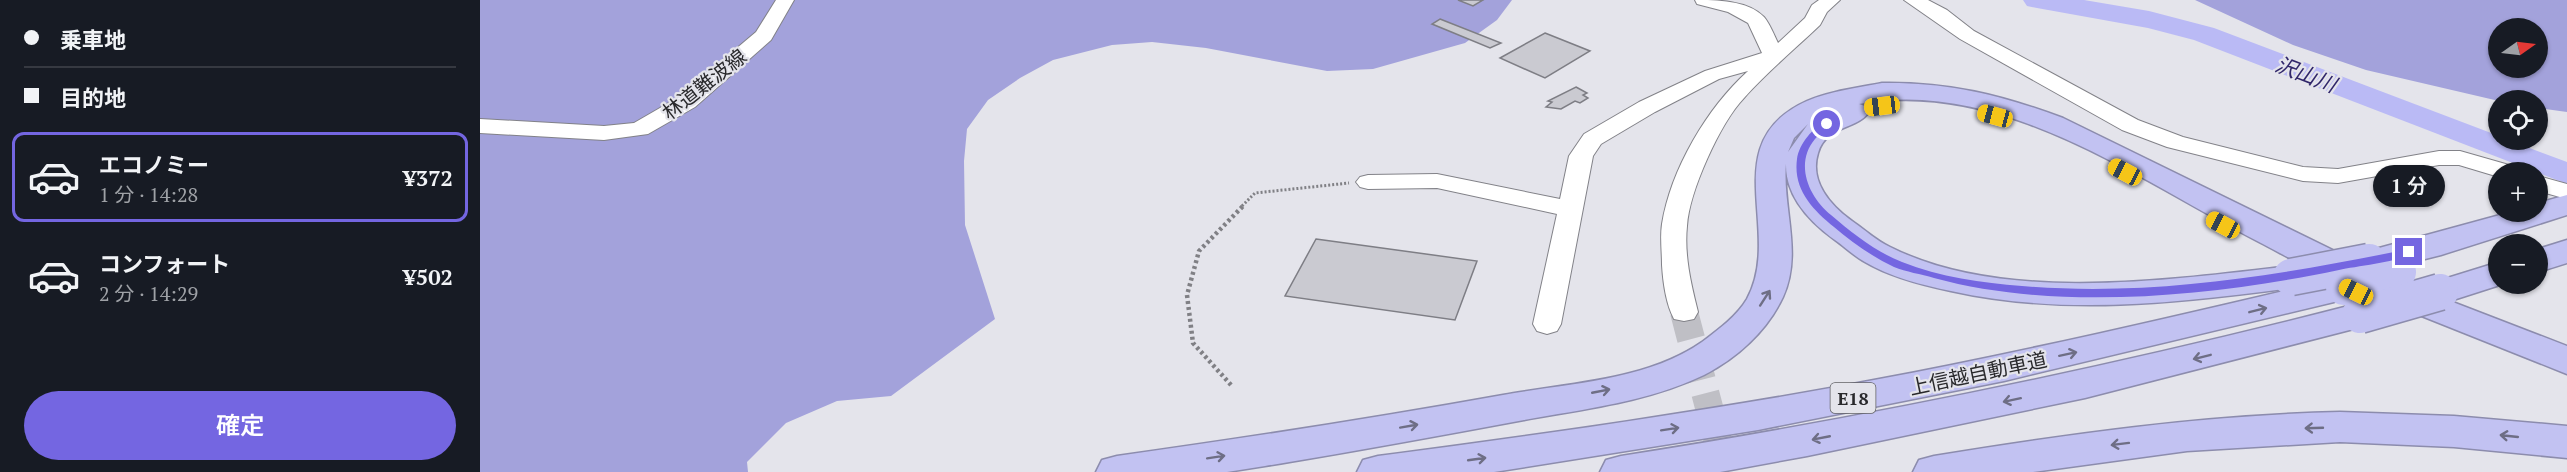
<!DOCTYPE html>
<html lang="ja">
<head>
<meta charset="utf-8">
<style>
	:root { --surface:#171b24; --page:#20242c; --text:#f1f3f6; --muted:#9ea1a6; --line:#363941; --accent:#7466e1 }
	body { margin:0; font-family:"PT Serif","Noto Sans JP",serif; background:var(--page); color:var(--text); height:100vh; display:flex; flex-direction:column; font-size:22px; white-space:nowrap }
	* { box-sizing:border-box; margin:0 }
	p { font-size:20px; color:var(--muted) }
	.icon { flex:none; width:33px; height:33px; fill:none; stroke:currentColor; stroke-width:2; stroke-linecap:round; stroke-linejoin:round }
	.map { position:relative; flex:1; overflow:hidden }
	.details { display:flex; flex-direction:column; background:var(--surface); width:480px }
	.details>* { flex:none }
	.guide { display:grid; align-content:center; height:132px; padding:0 24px; background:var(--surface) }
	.needle { width:39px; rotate:76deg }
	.tools { position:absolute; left:2008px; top:18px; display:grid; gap:12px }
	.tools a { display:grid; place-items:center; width:60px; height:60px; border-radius:50%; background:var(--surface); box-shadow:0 2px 4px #0004; font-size:30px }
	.end { position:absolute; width:27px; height:27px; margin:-14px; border:8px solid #7466e1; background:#fff; box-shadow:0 0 0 3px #fff }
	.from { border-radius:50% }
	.bubble { position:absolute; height:42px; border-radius:21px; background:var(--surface); box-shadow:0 2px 4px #0004; font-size:20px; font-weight:600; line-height:42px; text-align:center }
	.car { position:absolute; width:18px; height:36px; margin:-18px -9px; border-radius:8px; box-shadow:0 0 4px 2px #0007; background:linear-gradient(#f5c518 24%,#345 0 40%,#f5c518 0 76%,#345 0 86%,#f5c518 0) }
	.guide b { display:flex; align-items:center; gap:21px; height:57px; font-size:22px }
	.guide b+b { border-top:2px solid var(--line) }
	.guide i { width:15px; height:15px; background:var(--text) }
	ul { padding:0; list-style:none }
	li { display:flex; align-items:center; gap:18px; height:90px; margin:0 12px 9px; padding:0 12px; border:3px solid transparent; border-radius:12px }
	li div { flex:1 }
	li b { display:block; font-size:22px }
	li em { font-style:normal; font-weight:600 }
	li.selected { border-color:var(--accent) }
	li>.icon { width:54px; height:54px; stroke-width:1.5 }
	.cta { display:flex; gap:12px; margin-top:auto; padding:12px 24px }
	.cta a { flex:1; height:69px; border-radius:36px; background:var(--accent); color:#fff; font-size:24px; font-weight:600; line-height:69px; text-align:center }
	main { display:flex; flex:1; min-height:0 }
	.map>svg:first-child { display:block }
	.forest { fill:#a3a2db; fill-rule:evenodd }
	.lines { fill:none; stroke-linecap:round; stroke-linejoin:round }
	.river { fill:#babaf5; fill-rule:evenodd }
	.building { fill:#cacad1; stroke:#7e7e85; stroke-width:1.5 }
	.minor-tunnel { stroke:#bfbfc5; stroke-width:28; stroke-dasharray:28 14; stroke-linecap:butt }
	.minor-casing { stroke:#828288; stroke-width:2 }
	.highway-casing { stroke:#8c8cad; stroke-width:3 }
	.path-far1 { stroke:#808085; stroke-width:3; stroke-dasharray:2 2; stroke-linecap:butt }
	.path { stroke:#808085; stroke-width:4.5; stroke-dasharray:3 3; stroke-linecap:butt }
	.minor { fill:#fff; fill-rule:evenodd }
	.highway { fill:#c2c2f2; fill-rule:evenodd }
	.highway-bridge-casing { stroke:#8c8cad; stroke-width:39; stroke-linecap:butt }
	.highway-bridge { stroke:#c2c2f2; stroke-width:36 }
	.oneway { stroke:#6e6e85 }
	.route { fill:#7466e1 }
	.labels { text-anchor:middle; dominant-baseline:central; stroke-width:4.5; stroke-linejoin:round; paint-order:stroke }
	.shield { fill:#e4e4eb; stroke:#616165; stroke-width:1.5 }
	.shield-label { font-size:18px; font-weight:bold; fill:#29292c }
	.street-label { font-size:20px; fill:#29292c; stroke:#e4e4eb }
	.water-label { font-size:21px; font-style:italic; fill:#30266a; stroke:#e4e4eb }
</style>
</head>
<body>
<main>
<section class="details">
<div class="guide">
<b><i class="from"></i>乗車地</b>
<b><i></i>目的地</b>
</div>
<ul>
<li class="selected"><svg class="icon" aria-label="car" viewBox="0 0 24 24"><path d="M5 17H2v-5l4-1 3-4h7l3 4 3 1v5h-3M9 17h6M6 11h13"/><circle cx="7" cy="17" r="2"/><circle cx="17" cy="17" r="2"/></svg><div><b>エコノミー</b><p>1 分 · 14:28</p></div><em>¥372</em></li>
<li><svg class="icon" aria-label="car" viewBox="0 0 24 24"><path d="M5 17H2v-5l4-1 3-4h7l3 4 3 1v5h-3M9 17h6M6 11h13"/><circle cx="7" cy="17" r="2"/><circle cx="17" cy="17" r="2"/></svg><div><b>コンフォート</b><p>2 分 · 14:29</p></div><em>¥502</em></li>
</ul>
<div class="cta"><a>確定</a></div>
</section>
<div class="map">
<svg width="2087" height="472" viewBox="0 0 2087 472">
	<rect width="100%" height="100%" fill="#e4e4eb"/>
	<!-- forest -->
	<g class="forest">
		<path d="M0,0H1032L1017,20L985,43L893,69L847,71L726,48L672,42L632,45L573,60L540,78L508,100L487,129L484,161L485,225L515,319L411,396L357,401L306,423L267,462L268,472H0Z"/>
		<path d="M1715,0H2087V112L2058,108V100L2019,101L1886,70L1813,45ZM2019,28H2058V68H2019Z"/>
	</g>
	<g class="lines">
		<!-- river -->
		<path class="river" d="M1543,0H1604L1669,11L1734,28L2019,136V140H2028L2087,162V184L1714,40L1668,28L1557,8L1547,6Z"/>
	</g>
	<!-- building -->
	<g class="building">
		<path d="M978,0H1003L993,6Z"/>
		<path d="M960,19L1021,43L1010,48L952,24Z"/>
		<path d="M1065,33L1110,51L1065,78L1020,58Z"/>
		<path d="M1096,87L1107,93L1103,95L1108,98L1100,103L1095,101L1081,109L1066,107L1072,102L1068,101Z"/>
		<path d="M836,239L997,261L975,320L805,296Z"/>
	</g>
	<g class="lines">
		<!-- minor-tunnel -->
		<path class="minor-tunnel" d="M1204,312L1246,472"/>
		<defs>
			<g id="minor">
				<path d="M296,0H314L291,40L215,107L168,134L124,140L0,133V119L124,126L154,123L199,97L276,32Z"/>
				<path d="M1215,0C1236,0 1268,0 1284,17C1290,24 1294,35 1298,43L1325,18L1332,5L1339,0H1360L1347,12L1340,25C1315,49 1287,72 1264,98C1240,123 1209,192 1207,226C1204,255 1211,284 1218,312L1214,319L1204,321L1194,319C1186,304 1183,282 1182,265C1182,252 1180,237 1182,224C1191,169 1227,108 1268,71L1239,79L1175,112L1121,144L1113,156L1081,324L1077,331L1067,334L1057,331L1053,324L1077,214L957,188L888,189L880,187L876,182L880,177L888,175L957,174L1080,199L1089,156L1104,134L1159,102L1225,71L1282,53L1268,23L1248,12L1217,4Z"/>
				<path d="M1424,0H1448L1467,10L1494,31L1658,120L1703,137L1823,167L1858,169L1959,151H1980L2036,167L2040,172H2019V177L1979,165H1959L1858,183L1823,181L1687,147L1642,130L1480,39Z"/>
				<path d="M2058,176L2087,184V199L2058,191Z"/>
			</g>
			<g id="highway">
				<path d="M1402,83C1469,82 1521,95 1583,118L1873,260L1877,254L2031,212H2058V203L2087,195V215L1961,255L1889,273L1884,281L1872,284C1840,276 1810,258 1781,243C1660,181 1521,77 1379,104L1385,106L1389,112C1377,130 1346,125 1338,153C1329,182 1351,206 1372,221C1385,230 1397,241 1410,247C1523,304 1690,280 1811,266L1823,269L1828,277L1823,285L1811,288C1698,303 1583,316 1471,291C1442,285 1410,277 1385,262C1374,256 1365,247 1355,240C1330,222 1305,196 1306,163C1302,208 1323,253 1303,297C1287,331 1257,358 1224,375C1168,402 1104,409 1044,420C958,436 872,452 785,466L747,472H616L622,460L637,456C766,438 895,418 1023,395C1088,383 1166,381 1222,342C1238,330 1257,316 1267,299C1304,231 1234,143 1327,101C1350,91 1377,88 1402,83ZM1328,124L1308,152L1314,138Z"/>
				<path d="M2087,240V263L2058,272V249Z"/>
				<path d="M2019,262V284H2023L1970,301L2087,346V374L1904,301L1898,293L1904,285L1916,281L1943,291L1948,284Z"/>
				<path d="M1842,282L1854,286L1860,294L1854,302L1524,381L1278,430L1014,472H877L883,460L898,456C1064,434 1230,411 1394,380C1544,352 1693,317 1842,282Z"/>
				<path d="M1880,303L1893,306L1898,315L1893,324L1605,398L1327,456L1240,472H1120L1126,460L1141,456C1390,417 1636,366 1880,303Z"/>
				<path d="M1860,412L1974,416L2087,426V458L1974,447L1860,442L1707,451L1553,472H1433L1439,460L1454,456C1589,434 1723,415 1860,412Z"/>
			</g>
		</defs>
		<!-- minor casing -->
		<use href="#minor" class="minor-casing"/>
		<!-- highway casing -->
		<use href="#highway" class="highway-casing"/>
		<!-- path-far1 -->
		<path class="path-far1" d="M762,206L775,193L869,183"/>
		<!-- path -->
		<path class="path" d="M751,385L713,343L707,295L719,251L764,205"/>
		<!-- minor -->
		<use href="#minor" class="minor"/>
		<!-- highway -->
		<use href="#highway" class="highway"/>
		<defs>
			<g id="highway-bridge">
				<path d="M1811,277L1889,262"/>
				<path d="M1864,287L1918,272"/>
				<path d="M1880,315L1960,292"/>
			</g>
		</defs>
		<!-- highway-bridge casing -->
		<use href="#highway-bridge" class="highway-bridge-casing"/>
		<!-- highway-bridge -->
		<use href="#highway-bridge" class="highway-bridge"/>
	</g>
	<!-- one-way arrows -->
	<defs><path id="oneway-shaft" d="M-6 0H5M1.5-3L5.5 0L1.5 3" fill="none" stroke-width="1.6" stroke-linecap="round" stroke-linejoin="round" transform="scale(1.5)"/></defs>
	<g class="oneway">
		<use href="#oneway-shaft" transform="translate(1285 298) rotate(-57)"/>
		<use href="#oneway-shaft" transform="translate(1778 310) rotate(-14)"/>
		<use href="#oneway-shaft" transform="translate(1588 354) rotate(-12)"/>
		<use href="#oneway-shaft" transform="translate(1722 357) rotate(166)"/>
		<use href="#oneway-shaft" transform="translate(1121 391) rotate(-11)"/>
		<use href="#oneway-shaft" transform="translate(1532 400) rotate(168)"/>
		<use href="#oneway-shaft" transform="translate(929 426) rotate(-10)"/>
		<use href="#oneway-shaft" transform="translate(1834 428) rotate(178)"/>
		<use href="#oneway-shaft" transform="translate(1190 429) rotate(-9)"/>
		<use href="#oneway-shaft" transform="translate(2029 436) rotate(-174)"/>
		<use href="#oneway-shaft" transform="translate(1341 438) rotate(169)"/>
		<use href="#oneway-shaft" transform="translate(1640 444) rotate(173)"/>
		<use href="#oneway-shaft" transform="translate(736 457) rotate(-9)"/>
		<use href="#oneway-shaft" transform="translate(997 459) rotate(-8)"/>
	</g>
	<!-- route -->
	<path class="route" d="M1347,121L1351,124C1346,129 1339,134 1335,139C1314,164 1329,197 1351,215C1372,233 1396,252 1422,262C1460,277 1502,283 1542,286C1673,297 1801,275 1929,249L1934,252C1922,262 1876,266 1859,270C1734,296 1578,312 1454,278C1441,274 1426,272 1414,267C1393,257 1371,242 1354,227C1332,209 1313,189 1317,159C1319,144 1333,127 1347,121Z"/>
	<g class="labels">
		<!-- shield labels -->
		<rect class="shield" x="1350.5" y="383" width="45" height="30" rx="4.5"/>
		<g class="shield-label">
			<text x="1373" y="398">E18</text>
		</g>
		<!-- street labels -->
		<g class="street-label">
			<text transform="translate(224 84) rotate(-38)">林道難波線</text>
			<text transform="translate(1498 373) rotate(-12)">上信越自動車道</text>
		</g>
		<!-- water labels -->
		<g class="water-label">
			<text transform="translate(1826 74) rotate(21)">沢山川</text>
		</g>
	</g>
</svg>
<div class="tools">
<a><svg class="needle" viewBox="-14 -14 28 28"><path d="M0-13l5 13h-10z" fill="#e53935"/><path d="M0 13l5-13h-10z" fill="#9ea1a6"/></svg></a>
<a><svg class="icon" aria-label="locate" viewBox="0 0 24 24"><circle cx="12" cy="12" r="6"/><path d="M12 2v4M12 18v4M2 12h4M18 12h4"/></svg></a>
<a>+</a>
<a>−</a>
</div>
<i class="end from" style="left:1347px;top:124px"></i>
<i class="end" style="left:1929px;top:252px"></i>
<div class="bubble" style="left:1893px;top:165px;width:72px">1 分</div>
<i class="car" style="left:1402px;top:106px;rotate:263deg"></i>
<i class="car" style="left:1515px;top:116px;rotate:285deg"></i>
<i class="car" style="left:1645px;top:172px;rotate:298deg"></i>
<i class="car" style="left:1743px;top:225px;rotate:298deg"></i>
<i class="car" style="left:1876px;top:292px;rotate:296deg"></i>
</div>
</main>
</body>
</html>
